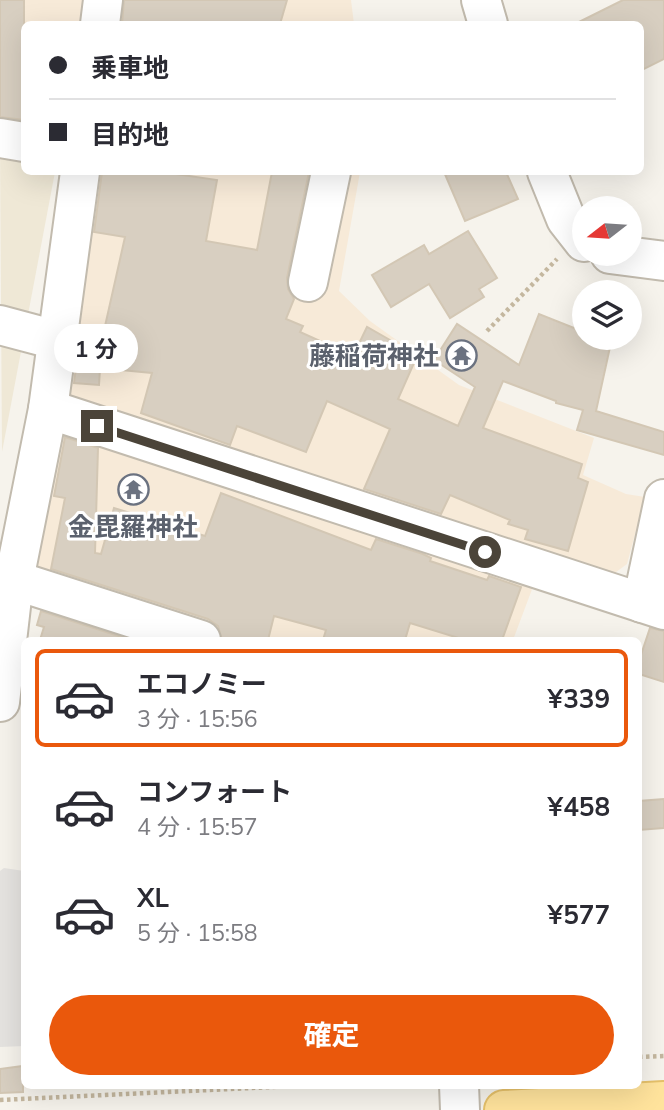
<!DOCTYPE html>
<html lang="ja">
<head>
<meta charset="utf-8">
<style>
	:root { --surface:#fff; --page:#f7f7f7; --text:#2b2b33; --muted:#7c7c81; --line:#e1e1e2; --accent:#ea580c }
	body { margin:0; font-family:Mulish,"Noto Sans JP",sans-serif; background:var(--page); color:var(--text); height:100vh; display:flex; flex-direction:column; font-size:26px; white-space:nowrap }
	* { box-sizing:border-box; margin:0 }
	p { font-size:23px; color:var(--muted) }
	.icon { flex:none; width:38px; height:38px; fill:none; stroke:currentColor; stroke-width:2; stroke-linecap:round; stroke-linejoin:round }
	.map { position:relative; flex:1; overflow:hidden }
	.side { position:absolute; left:21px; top:637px; width:621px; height:452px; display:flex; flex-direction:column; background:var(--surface); border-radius:10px; box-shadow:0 7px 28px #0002 }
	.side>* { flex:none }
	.hud { position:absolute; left:21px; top:21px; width:623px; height:154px; border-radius:10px; box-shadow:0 7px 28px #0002; display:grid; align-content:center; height:154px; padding:0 28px; background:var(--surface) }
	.needle { width:46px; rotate:253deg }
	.tools { position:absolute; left:572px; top:196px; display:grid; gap:14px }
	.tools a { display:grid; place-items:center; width:70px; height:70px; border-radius:50%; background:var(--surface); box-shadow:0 7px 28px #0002; font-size:35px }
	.end { position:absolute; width:32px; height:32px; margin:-16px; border:9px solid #4b4439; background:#fff; box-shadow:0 0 0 4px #fff }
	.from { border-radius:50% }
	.bubble { position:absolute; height:49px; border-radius:24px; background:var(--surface); box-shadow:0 7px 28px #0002; font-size:23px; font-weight:700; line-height:49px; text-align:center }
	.hud b { display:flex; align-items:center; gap:24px; height:66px; font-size:26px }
	.hud b+b { border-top:2px solid var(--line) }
	.hud i { width:18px; height:18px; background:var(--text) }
	ul { padding:12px 0 0; list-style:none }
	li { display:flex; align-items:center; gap:21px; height:98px; margin:0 14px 10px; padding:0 14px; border:4px solid transparent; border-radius:10px }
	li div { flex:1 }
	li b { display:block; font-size:26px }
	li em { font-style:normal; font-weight:700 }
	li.current { border-color:var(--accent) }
	li>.icon { width:63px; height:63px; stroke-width:1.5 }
	.cta { display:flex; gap:14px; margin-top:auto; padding:14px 28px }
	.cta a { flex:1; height:80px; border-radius:42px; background:var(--accent); color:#fff; font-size:28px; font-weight:700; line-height:80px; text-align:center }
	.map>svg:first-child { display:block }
	.commercial { fill:#f7ead8 }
	.education { fill:#efe8d6 }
	.parking { fill:#e5e3e0 }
	.building { fill:#d8cfc1; stroke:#d3c7b4; stroke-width:2 }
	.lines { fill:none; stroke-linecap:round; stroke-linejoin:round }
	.minor-casing { stroke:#c2bbae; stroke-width:42 }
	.major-casing { stroke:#e6c16a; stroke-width:42 }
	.path { stroke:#c4b79f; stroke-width:4.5; stroke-dasharray:3.5 3.5; stroke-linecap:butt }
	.minor { stroke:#fff; stroke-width:38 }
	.major { stroke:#ffe39c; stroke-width:38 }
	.route { stroke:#4b4439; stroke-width:9 }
	.labels { text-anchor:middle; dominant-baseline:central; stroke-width:6; stroke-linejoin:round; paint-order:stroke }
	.worship-label { font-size:26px; font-weight:bold; fill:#5b616d; stroke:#fff; text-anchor:end }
</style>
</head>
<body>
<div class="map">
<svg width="664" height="1110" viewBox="0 0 664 1110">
	<rect width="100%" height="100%" fill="#f6f3ec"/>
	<!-- commercial -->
	<g class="commercial">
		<path d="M0,0H87L84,24H24V148L0,145Z"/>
		<path d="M110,0H351L354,24H108Z"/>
		<path d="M88,172H360L339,291L370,321L459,385L594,438L583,475L626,494L645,497L627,564L612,575L57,398Z"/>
		<path d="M55,421L534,584L513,640H216L26,577Z"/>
	</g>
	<!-- education -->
	<path class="education" d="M0,148L24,151V172H55L2,452Z"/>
	<!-- parking -->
	<path class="parking" d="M4,868L24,871V1046L0,1047V871Z"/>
	<!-- building -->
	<g class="building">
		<path d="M0,0H24V120L0,117Z"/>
		<path d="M124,0H287L280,24H122Z"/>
		<path d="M623,0H664V59L640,71V24H575Z"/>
		<path d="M102,172H162L217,180L206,241L257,250L272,172H309L287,278L288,289L294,299L286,319L303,326L300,332L353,356L367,327L390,340L384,350L414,363L398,399L458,426L475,387L434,360L457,324L519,365L539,314L584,332V338H612L596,411L664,432V455L577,430L583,410L556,403V401L503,381L483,428L582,464L578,478L588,482L568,551L525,539L528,530L508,524L510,520L450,495L441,514L364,489L390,429L327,401L306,452L237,426L230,445L141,413L152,373L100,368L99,385L74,383L79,343L101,344L125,237L94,232Z"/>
		<path d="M444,172H506L518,199L465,221Z"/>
		<path d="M468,231L497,278L479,289L484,297L450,318L429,284L391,307L372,275L424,245L429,254Z"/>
		<path d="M65,437L98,448L95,553L101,554L114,508L205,536L221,493L371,550L376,539L423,554L431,558L430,561L487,580L489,576L521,587L502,640H465L410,623L405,640H323L326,630L274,616L268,640H222L218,626L208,619L51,569L65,498L54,496Z"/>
		<path d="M41,611L131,640H40L44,627L37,625Z"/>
		<path d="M650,628L664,631V682L639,674V661Z"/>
		<path d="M664,799V828L639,830V801Z"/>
		<path d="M23,1066V1092L0,1093V1069Z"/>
	</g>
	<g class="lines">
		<defs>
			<g id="minor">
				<path d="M481,0L488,24"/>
				<path d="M100,24L103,0"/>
				<path d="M0,138L24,142"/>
				<path d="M547,172L566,219L584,242"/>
				<path d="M610,254L664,261"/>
				<path d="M308,282L331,172"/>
				<path d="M0,325L56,340"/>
				<path d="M48,409L664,610"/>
				<path d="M14,580L201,640"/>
				<path d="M642,603L664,499"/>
				<path d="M0,702L14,580L48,409L80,172"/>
				<path d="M459,1085L460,1110"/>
			</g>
			<path id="major" d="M504,1110L664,1101"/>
		</defs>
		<!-- minor casing -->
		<use href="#minor" class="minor-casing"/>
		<!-- major casing -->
		<use href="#major" class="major-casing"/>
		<!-- path -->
		<g class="path">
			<path d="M487,331L557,259"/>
			<path d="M639,1057L664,1056"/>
			<path d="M0,1100L314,1085"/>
		</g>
		<!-- minor -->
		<use href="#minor" class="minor"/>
		<!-- major -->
		<use href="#major" class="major"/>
	</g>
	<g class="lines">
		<!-- route -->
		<path class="route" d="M97,426L485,552"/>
	</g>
	<!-- icons -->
	<defs>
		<symbol id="temple-ring" viewBox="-11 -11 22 22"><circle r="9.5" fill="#fff" stroke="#6b7280" stroke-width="1.5"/><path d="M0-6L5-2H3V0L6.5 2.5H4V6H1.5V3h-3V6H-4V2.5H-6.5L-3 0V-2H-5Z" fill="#6b7280"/></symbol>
	</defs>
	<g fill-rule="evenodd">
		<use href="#temple-ring" x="444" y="338" width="35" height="35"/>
		<use href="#temple-ring" x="116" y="472" width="35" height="35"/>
	</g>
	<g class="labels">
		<!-- worship labels -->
		<g class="worship-label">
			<text x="439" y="355">藤稲荷神社</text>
			<text x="133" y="526" text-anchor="middle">金毘羅神社</text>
		</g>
	</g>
</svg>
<div class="tools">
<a><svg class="needle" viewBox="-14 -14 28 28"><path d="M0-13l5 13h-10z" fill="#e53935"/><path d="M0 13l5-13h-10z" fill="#7c7c81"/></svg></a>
<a><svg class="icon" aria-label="layers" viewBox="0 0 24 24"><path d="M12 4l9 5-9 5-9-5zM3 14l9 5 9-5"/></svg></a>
</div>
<i class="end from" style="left:485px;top:552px"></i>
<i class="end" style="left:97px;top:426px"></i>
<div class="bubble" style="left:54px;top:324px;width:84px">1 分</div>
<div class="hud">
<b><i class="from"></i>乗車地</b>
<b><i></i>目的地</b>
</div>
<section class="side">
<ul>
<li class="current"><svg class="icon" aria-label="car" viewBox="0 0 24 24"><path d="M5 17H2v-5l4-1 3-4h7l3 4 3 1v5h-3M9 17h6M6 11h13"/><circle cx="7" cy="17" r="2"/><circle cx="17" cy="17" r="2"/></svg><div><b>エコノミー</b><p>3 分 · 15:56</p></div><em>¥339</em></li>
<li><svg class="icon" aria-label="car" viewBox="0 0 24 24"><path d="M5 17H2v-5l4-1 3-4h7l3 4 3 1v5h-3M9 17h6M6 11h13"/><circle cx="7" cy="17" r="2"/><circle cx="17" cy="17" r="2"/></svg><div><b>コンフォート</b><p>4 分 · 15:57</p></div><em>¥458</em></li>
<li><svg class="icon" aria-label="car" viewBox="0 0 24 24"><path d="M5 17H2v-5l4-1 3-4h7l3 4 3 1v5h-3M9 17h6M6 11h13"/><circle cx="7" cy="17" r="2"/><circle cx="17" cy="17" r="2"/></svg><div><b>XL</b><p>5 分 · 15:58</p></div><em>¥577</em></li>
</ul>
<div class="cta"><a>確定</a></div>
</section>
</div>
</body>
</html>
